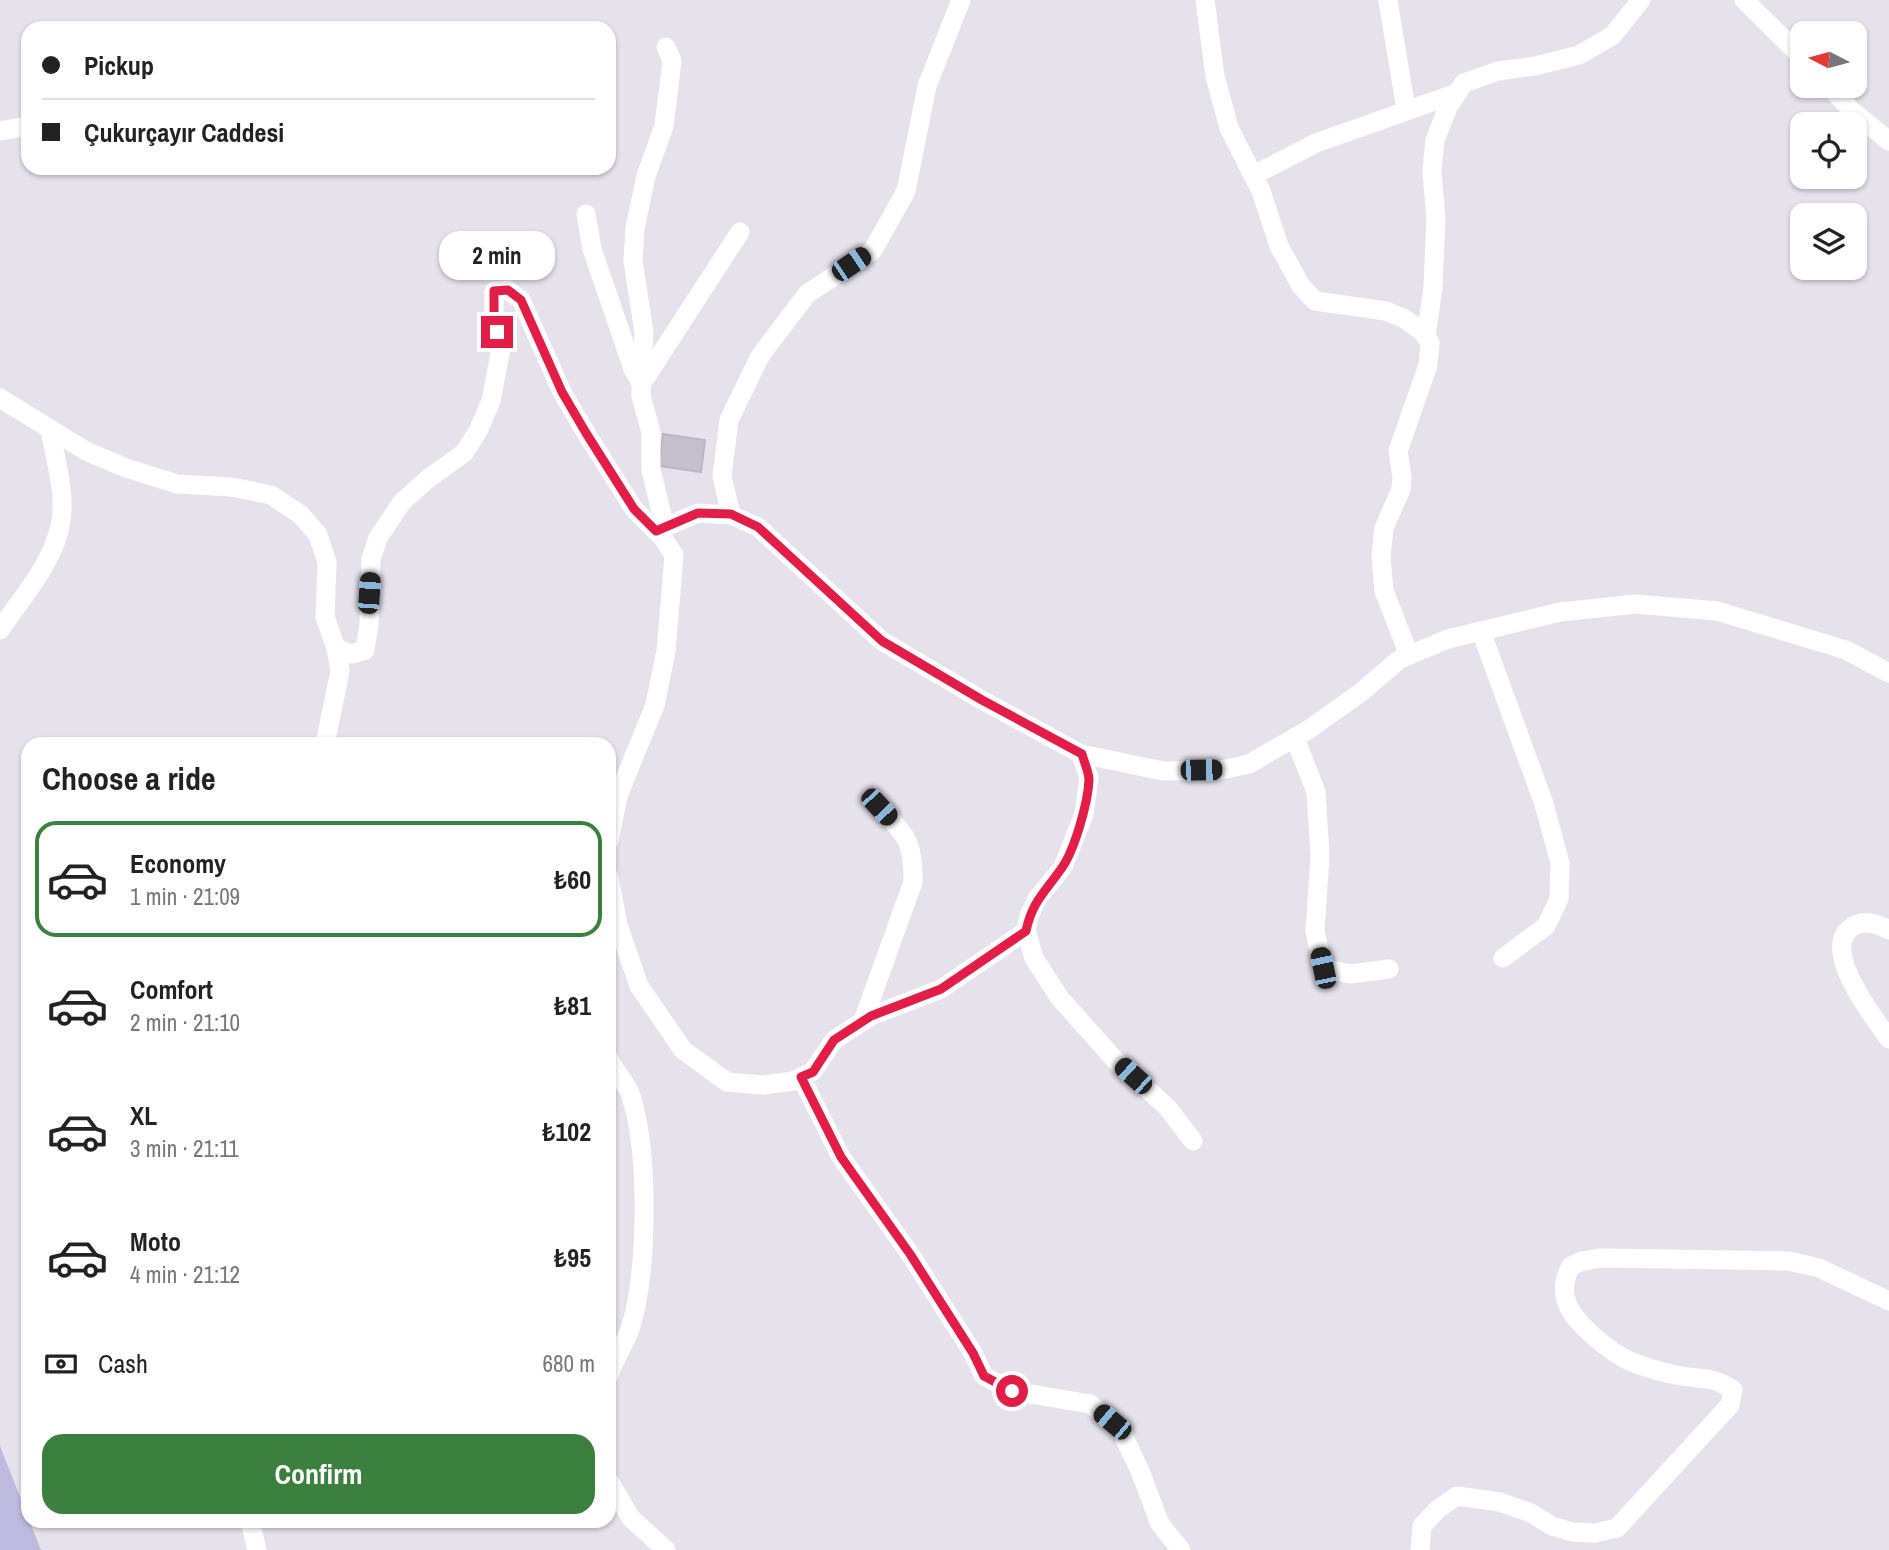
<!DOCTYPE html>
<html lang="en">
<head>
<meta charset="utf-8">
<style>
	:root { --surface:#fff; --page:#f2f2f2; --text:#222; --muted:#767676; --line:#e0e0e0; --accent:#3b803e }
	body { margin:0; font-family:"Archivo Narrow",sans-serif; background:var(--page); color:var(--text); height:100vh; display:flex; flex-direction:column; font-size:26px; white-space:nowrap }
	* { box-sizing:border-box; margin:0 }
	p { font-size:23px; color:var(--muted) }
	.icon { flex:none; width:38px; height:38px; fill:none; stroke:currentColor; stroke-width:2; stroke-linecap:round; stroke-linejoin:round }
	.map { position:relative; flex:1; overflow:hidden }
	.panel { position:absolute; left:21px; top:737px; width:595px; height:791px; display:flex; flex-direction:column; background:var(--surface); border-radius:21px; box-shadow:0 2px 5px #0004 }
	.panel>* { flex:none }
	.banner { position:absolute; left:21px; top:21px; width:595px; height:154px; border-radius:21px; box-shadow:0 2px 5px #0004; display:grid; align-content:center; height:154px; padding:0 21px; background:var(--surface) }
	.needle { width:46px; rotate:276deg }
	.controls { position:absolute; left:1790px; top:21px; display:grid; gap:14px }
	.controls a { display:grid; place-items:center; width:77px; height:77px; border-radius:14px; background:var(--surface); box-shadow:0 2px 5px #0004; font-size:35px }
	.end { position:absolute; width:32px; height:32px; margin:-16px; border:9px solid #e11d48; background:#fff; box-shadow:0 0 0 4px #fff }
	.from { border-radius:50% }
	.bubble { position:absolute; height:49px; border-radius:21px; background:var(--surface); box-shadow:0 2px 5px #0004; font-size:23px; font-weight:700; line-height:49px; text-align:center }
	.car { position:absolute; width:21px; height:42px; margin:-21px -10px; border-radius:9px; box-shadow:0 0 5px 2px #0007; background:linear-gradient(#222 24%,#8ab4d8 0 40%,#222 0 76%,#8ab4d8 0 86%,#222 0) }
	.banner b { display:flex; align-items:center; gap:24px; height:66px; font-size:26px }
	.banner b+b { border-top:2px solid var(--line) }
	.banner i { width:18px; height:18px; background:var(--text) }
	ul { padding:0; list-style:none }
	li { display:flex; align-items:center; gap:21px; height:116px; margin:0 14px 10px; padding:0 7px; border:4px solid transparent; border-radius:21px }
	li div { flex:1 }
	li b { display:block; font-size:26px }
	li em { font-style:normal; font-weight:700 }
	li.active { border-color:var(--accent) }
	li>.icon { width:63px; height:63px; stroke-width:1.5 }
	h2 { padding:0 21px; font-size:32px; line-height:84px }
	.pay { display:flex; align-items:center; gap:18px; height:77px; padding:0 21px; font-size:26px }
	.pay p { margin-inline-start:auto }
	.cta { display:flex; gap:14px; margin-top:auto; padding:14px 21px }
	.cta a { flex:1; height:80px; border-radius:21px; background:var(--accent); color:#fff; font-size:28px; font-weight:700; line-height:80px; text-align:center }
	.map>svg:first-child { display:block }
	.green { fill:#bdbade }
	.building { fill:#c4becd; stroke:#bbb4c6; stroke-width:2 }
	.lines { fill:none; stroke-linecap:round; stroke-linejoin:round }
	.minor { stroke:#fff; stroke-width:19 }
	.route { stroke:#e11d48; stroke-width:9 }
</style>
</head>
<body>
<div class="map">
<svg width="1889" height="1550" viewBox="0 0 1889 1550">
	<rect width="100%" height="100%" fill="#e6e2ec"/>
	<!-- green -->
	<path class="green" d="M0,1446L41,1550H0Z"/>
	<!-- building -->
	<path class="building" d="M663,434L705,440L701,472L659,466Z"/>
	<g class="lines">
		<!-- minor -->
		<g class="minor">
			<path d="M1205,0L1215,76L1229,128L1261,191L1279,246L1301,286L1315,301L1386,311L1405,319L1424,333L1430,343L1428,365L1398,451L1402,477L1401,489L1384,528L1381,556L1384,591L1409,655"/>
			<path d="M1744,0L1802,57"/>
			<path d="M1388,1L1406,109"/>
			<path d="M1829,86L1852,111L1889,141"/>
			<path d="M0,131L28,126"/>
			<path d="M1254,175L1316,143L1457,93"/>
			<path d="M586,214L592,249L633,369L641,383V396L651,432V470L665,527"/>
			<path d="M1426,337L1433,287L1436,219L1432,171L1435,140L1448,107L1464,83L1498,71L1535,66L1579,55L1612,36L1641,0"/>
			<path d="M641,383L644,332L633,261L635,228L646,176L664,126L672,61L666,47"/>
			<path d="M642,383L740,232"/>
			<path d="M0,398L86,451L126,468L177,484L232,487L271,495L301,515L318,535L327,562L325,617L336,648L351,654L365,650L369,625L371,559L378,538L402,502L429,478L464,453L478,431L491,401L501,348L494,317V291L508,290L521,300L562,392L586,433L634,509L663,538L674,555L666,651L655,705L618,796L609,841"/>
			<path d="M731,515L722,476L729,420L760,356L807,294L873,250L906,191L927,86L961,0"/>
			<path d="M656,531L698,513L731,515L758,527L882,641L982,700L1081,754L1163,771L1221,770L1249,764L1308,730L1360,693L1400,659L1448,639L1560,612L1636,604L1717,611L1846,650L1889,673"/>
			<path d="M0,630C21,598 52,565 60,526C67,496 55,459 50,429"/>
			<path d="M1481,631L1544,804L1560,863L1559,899L1546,926L1503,958"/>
			<path d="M1295,738L1316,792L1320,855L1315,931L1323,968L1350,974L1389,969"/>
			<path d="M325,744L340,671L336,648"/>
			<path d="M1081,754L1089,778L1084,814L1063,867L1037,899L1029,916L1026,931L1034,958L1059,997L1115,1060L1167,1107L1193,1141"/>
			<path d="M609,877L618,925L639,986L683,1050L727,1082L763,1085L794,1081L813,1071L834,1040L871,1016L941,989L1026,931"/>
			<path d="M1889,930C1878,924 1864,919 1852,927C1819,949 1875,1019 1889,1039"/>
			<path d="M863,1021L913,882C913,840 907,837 879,807"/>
			<path d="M609,1059C614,1072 627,1082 631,1096C649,1154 648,1267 631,1326C626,1343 614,1358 609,1375"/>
			<path d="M801,1077L841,1157L910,1254L973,1353L984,1376L1012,1391L1090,1404L1112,1422L1122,1433L1140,1471L1160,1524L1181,1550"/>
			<path d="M609,1481L631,1518L666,1550"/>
			<path d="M250,1521L257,1550"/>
			<path d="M1420,1550L1422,1526L1438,1509L1457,1496L1500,1502L1531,1513L1552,1526L1572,1532L1595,1533L1617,1528L1730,1405L1733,1390C1711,1375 1700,1380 1676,1375C1633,1366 1612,1356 1582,1325C1564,1307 1559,1288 1571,1266L1582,1261L1601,1258L1789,1261L1819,1268L1889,1301"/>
		</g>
	</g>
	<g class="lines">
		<!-- route -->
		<path class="route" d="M497,332L494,317V291L508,290L521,300L562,392L586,433L634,509L656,531L698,513L731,514L758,527L882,641L982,700L1082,754C1084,762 1089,772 1089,780C1088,803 1074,852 1061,869C1045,892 1032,902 1026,931L941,989L871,1016L834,1040L813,1072L801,1077L841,1157L910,1254L973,1353L984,1376L1012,1391"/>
	</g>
</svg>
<div class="controls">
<a><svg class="needle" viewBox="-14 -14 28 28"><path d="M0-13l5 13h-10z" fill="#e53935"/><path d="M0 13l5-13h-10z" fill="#767676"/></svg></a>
<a><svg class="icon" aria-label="locate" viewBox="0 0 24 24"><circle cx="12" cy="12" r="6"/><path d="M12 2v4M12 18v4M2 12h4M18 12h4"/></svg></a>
<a><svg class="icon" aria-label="layers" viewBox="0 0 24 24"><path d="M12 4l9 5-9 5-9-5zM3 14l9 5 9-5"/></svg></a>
</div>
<i class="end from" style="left:1012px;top:1391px"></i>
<i class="end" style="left:497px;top:332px"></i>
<div class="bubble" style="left:439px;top:231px;width:116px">2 min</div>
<i class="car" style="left:851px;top:264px;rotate:56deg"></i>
<i class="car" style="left:369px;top:593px;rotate:4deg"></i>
<i class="car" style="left:1201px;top:770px;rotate:89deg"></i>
<i class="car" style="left:879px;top:807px;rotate:137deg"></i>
<i class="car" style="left:1323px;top:968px;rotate:348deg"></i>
<i class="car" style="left:1133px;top:1076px;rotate:312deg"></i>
<i class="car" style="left:1112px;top:1422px;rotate:310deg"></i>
<div class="banner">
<b><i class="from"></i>Pickup</b>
<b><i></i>Çukurçayır Caddesi</b>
</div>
<section class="panel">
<h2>Choose a ride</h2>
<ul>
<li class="active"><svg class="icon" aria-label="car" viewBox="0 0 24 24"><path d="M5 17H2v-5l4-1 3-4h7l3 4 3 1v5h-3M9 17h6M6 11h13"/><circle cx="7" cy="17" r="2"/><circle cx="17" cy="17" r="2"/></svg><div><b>Economy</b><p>1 min · 21:09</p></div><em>₺60</em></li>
<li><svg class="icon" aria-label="car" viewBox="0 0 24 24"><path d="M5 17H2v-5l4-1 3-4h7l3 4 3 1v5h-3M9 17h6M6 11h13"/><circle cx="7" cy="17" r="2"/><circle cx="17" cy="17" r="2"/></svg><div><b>Comfort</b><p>2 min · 21:10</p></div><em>₺81</em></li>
<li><svg class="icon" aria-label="car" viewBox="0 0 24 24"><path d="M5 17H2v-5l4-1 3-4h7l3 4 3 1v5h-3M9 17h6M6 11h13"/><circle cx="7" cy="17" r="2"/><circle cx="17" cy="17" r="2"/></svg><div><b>XL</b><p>3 min · 21:11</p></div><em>₺102</em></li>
<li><svg class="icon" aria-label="car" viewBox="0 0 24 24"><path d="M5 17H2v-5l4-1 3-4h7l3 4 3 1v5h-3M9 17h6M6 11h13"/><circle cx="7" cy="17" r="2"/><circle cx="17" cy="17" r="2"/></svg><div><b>Moto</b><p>4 min · 21:12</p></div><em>₺95</em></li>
</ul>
<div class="pay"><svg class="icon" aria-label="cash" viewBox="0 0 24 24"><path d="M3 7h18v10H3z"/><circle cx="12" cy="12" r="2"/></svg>Cash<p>680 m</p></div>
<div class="cta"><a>Confirm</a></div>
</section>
</div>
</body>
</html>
